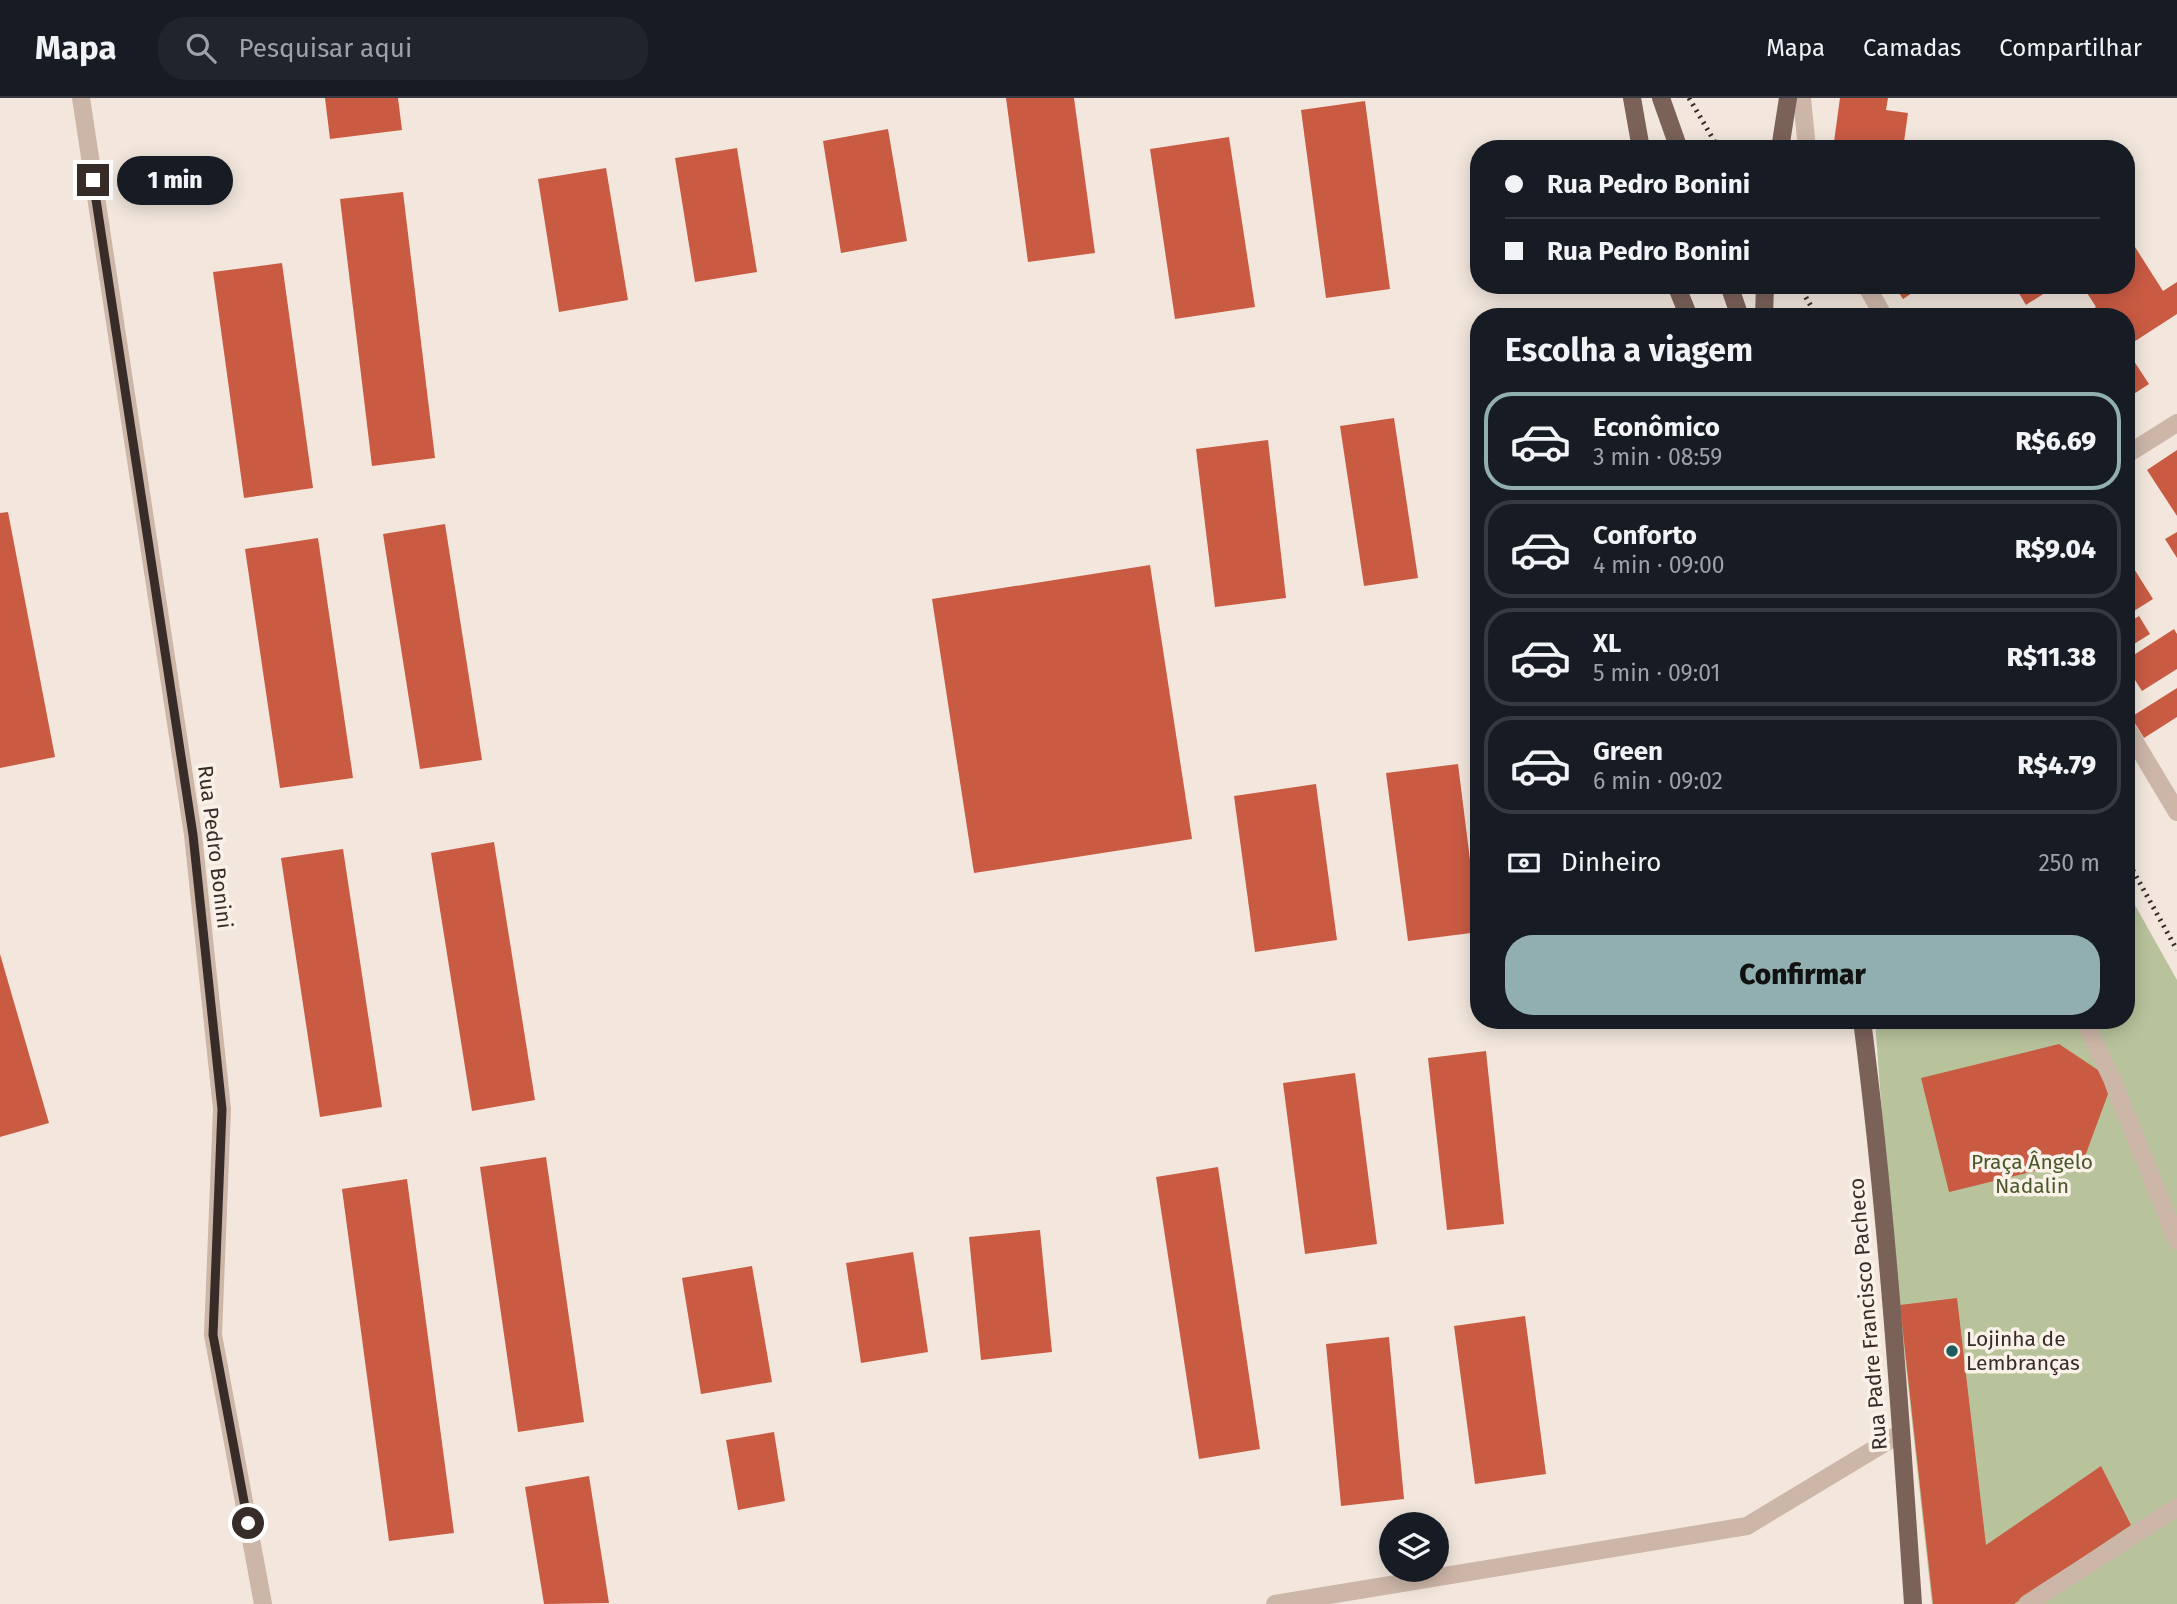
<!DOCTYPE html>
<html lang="pt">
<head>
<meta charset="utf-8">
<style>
	:root { --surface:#171b24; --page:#20242c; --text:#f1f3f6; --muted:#9ea1a6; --line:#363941; --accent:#91afb1 }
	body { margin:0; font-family:"Fira Sans",sans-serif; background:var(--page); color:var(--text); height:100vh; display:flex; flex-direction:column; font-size:26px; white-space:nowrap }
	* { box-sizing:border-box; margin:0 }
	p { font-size:23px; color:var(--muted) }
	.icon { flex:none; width:38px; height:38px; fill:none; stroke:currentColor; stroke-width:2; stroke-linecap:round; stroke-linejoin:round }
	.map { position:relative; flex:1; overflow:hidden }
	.sheet { position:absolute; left:1470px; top:210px; width:665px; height:721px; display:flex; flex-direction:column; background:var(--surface); border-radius:28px; box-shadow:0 4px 18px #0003 }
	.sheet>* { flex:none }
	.guide { position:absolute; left:1470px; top:42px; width:665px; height:154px; border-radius:28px; box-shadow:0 4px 18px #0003; display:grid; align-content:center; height:154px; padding:0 35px; background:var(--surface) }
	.buttons { position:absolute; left:1379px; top:1414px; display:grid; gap:14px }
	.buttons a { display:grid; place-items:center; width:70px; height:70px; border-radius:50%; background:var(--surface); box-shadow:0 4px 18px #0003; font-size:35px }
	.end { position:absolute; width:32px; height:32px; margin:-16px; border:9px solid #382c28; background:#fff; box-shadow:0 0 0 4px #fff }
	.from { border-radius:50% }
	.bubble { position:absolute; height:49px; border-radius:24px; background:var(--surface); box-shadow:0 4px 18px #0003; font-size:23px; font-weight:800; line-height:49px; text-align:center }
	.guide b { display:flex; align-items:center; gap:24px; height:66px; font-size:26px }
	.guide b+b { border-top:2px solid var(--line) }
	.guide i { width:18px; height:18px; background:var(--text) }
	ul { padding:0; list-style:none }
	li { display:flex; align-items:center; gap:21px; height:98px; margin:0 14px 10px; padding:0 21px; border:4px solid var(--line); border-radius:28px }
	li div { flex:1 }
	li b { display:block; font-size:26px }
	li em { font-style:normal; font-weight:800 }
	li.active { border-color:var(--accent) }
	li>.icon { width:63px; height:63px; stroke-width:1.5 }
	h2 { padding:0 35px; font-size:32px; line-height:84px }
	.pay { display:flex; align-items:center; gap:18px; height:77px; padding:0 35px; font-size:26px }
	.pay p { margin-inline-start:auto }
	.cta { display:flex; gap:14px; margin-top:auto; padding:14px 35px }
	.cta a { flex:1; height:80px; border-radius:28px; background:var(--accent); color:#111; font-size:28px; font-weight:800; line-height:80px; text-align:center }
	header { display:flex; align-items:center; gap:42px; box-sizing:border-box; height:98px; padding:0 35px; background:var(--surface); border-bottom:2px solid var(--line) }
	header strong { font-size:33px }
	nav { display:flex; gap:38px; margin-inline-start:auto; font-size:24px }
	.search { width:490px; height:63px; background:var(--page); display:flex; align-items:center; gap:18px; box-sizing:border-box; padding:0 24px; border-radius:28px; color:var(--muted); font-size:26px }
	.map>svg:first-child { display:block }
	.green { fill:#b8c39c }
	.building { fill:#ca5b43 }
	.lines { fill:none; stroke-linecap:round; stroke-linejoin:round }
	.minor { stroke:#ccb6a8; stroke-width:18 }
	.major { stroke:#7b6259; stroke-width:18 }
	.rail { stroke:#382c28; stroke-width:5; stroke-dasharray:2 5; stroke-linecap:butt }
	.route { stroke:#382c28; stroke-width:9 }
	.poi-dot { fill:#1c5c5c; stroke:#faf1e9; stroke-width:2.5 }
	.labels { text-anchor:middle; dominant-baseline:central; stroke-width:7; stroke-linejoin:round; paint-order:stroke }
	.street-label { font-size:21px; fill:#382c28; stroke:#faf1e9 }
	.park-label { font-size:21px; fill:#4a582b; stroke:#faf1e9 }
	.poi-label { font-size:21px; fill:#382c28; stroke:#faf1e9; text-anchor:start }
</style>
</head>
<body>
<header>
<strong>Mapa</strong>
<div class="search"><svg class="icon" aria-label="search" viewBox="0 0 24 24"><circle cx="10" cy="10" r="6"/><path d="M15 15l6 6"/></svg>Pesquisar aqui</div>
<nav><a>Mapa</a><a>Camadas</a><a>Compartilhar</a></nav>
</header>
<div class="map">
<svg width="2177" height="1506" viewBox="0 0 2177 1506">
	<rect width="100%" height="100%" fill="#f3e7dd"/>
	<!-- green -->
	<path class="green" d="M2126,791L2177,882V1506H1932L1889,1113L1875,922H2126Z"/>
	<!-- building -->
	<g class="building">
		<path d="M325,0H398L402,32L330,41Z"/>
		<path d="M1006,0H1074L1095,155L1028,164Z"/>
		<path d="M1840,0H1888L1886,12L1908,15L1903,51H1833Z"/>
		<path d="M1365,3L1390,191L1326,200L1301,12Z"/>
		<path d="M888,31L907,143L841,155L823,43Z"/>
		<path d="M1229,39L1255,209L1175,221L1150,51Z"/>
		<path d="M737,50L757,174L695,184L675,60Z"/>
		<path d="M606,70L628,202L559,214L538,81Z"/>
		<path d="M403,94L435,360L372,368L340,101Z"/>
		<path d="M2135,149L2163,193L2177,184V216L2126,249V219H2082L2096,209L2082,187H2126V154Z"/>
		<path d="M282,165L313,390L244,400L213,174Z"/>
		<path d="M1894,187H1924L1903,201Z"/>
		<path d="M2014,187H2057L2026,207Z"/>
		<path d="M2126,251L2149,286L2126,301Z"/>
		<path d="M1394,320L1418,480L1364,488L1340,328Z"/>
		<path d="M1268,342L1286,500L1215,509L1196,351Z"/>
		<path d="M2177,352V418L2147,372Z"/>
		<path d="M8,414L55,659L0,670V415Z"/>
		<path d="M445,426L482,662L420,671L383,436Z"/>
		<path d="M2177,434V460L2165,441Z"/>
		<path d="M318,440L353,680L280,690L245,451Z"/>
		<path d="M2131,466L2153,501L2126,518V469Z"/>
		<path d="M1150,467L1192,741L974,775L932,501Z"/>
		<path d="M2139,518L2150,536L2126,551V526Z"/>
		<path d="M2174,531L2177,536V571L2142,593L2126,568V562Z"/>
		<path d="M2177,590V619L2144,640L2131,619Z"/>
		<path d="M1458,666L1479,834L1408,843L1386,675Z"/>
		<path d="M1316,686L1337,842L1255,854L1234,698Z"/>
		<path d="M494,744L535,1002L472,1013L431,755Z"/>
		<path d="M343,751L382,1009L320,1019L281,760Z"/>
		<path d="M0,856L49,1025L0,1039Z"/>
		<path d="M2059,946L2101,974L2108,996L2084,1061L1949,1094L1921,980Z"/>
		<path d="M1486,953L1504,1126L1447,1132L1428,960Z"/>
		<path d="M1355,975L1377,1146L1305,1156L1283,985Z"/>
		<path d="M546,1059L584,1324L518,1334L480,1069Z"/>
		<path d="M1218,1069L1260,1351L1199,1361L1156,1079Z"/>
		<path d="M407,1081L454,1435L389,1443L342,1091Z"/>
		<path d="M1040,1132L1052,1254L981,1262L969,1139Z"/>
		<path d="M913,1154L928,1254L861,1265L846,1165Z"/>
		<path d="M752,1168L772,1284L701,1296L682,1180Z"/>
		<path d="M1957,1200L1986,1447L2101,1368L2131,1427L2014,1506H1933L1900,1207Z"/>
		<path d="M1525,1218L1546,1376L1475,1386L1454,1228Z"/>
		<path d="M1389,1239L1404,1401L1341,1408L1326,1246Z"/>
		<path d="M774,1334L785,1403L738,1412L726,1342Z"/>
		<path d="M589,1378L609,1505L544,1506L525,1389Z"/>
	</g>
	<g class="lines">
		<!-- minor -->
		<g class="minor">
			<path d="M81,0L193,737L222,1011L213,1237L263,1506"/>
			<path d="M1802,0L1807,51"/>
			<path d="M1866,187L1884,219"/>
			<path d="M2126,357L2177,325"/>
			<path d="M2126,629L2177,714"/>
			<path d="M2084,922L2112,981L2177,1143"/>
			<path d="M1275,1506L1747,1428L1901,1335"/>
			<path d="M2027,1506L2177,1409"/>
		</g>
		<!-- major -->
		<g class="major">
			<path d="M1632,0L1641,51"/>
			<path d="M1661,0L1679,51"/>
			<path d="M1780,51L1788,0"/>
			<path d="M1676,187L1689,219"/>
			<path d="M1729,187L1740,219"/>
			<path d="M1764,219L1765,187"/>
			<path d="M1862,922C1887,1116 1900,1311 1913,1506"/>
		</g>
		<!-- rail -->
		<g class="rail">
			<path d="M1689,0L1719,51"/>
			<path d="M1799,187L1817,219"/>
			<path d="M2126,760L2177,852"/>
		</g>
	</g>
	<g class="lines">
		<!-- route -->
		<path class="route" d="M93,82L193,737L222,1011L213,1237L248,1425"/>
	</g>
	<!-- markers -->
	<circle class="poi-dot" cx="1952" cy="1253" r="7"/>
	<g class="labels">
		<!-- street labels -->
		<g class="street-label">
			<text transform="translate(215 749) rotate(83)">Rua Pedro Bonini</text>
			<text transform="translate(1868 1216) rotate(-95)">Rua Padre Francisco Pacheco</text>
		</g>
		<!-- park labels -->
		<g class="park-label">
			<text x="2032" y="1064">Praça Ângelo<tspan x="2032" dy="24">Nadalin</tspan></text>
		</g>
		<!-- poi labels -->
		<g class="poi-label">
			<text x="1966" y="1241">Lojinha de<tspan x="1966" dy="24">Lembranças</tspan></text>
		</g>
	</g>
</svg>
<div class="buttons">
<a><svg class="icon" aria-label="layers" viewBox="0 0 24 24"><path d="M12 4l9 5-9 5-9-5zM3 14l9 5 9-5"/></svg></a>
</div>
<i class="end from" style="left:248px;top:1425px"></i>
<i class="end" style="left:93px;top:82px"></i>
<div class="bubble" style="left:117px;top:58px;width:116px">1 min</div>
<div class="guide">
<b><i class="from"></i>Rua Pedro Bonini</b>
<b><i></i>Rua Pedro Bonini</b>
</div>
<section class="sheet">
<h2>Escolha a viagem</h2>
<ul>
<li class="active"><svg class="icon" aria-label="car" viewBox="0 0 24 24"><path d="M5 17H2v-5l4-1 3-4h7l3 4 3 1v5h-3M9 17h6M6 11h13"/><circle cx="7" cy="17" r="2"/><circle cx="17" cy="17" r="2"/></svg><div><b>Econômico</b><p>3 min · 08:59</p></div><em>R$6.69</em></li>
<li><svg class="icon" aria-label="car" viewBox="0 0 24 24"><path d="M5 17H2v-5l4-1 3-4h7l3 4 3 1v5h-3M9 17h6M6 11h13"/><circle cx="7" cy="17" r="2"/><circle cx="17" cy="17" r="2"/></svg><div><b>Conforto</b><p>4 min · 09:00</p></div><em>R$9.04</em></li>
<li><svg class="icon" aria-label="car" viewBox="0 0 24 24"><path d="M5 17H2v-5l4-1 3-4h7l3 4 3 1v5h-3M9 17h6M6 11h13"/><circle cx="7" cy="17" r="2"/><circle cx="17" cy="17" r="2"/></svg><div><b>XL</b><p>5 min · 09:01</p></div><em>R$11.38</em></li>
<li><svg class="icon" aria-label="car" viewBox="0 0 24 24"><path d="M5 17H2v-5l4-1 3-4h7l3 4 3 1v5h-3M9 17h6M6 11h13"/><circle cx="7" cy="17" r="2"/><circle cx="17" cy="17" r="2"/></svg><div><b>Green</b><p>6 min · 09:02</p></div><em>R$4.79</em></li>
</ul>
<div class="pay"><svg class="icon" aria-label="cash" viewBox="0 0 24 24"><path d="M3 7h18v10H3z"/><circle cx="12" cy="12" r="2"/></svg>Dinheiro<p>250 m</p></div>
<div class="cta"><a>Confirmar</a></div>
</section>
</div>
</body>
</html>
